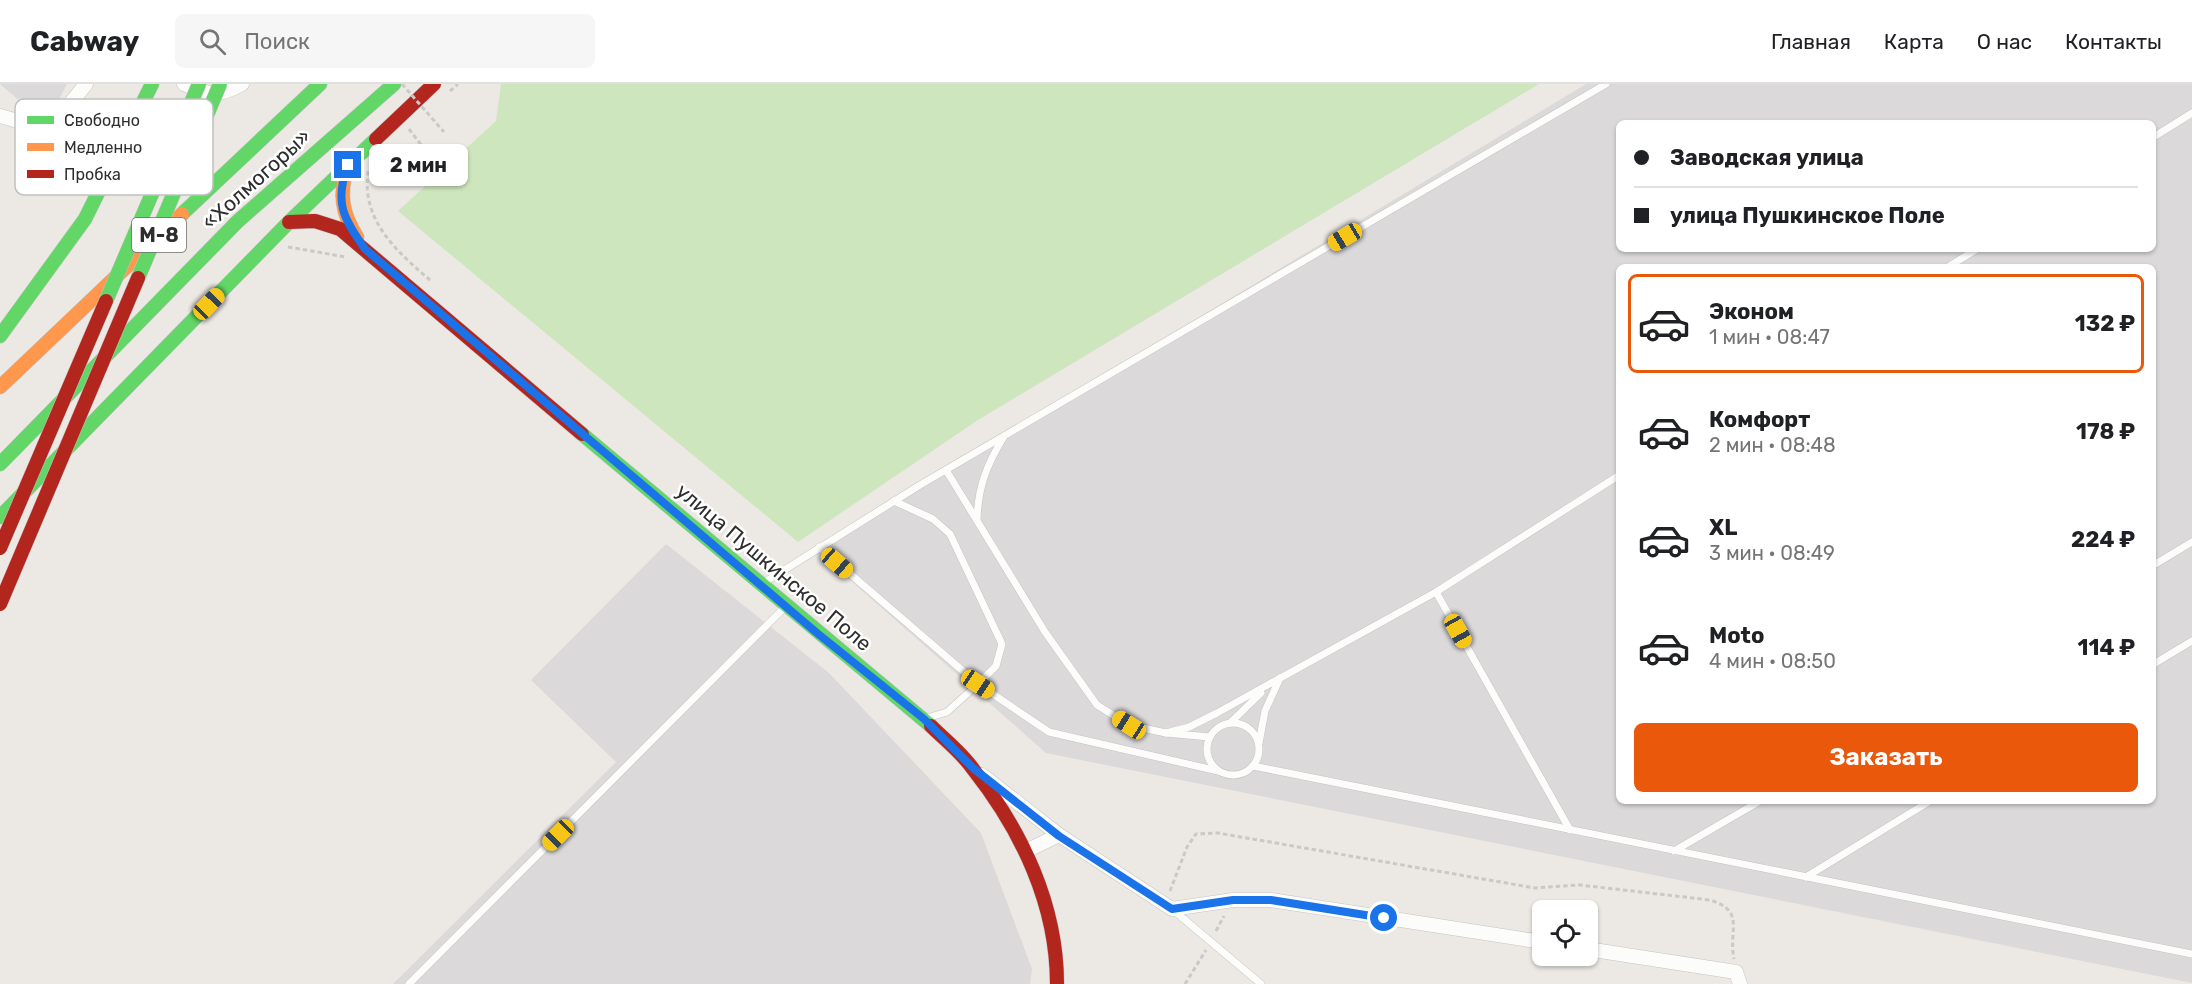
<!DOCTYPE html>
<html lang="ru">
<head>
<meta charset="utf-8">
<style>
	:root { --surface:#fff; --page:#f6f6f6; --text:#202124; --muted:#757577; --line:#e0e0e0; --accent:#ea580c }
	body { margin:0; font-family:Rubik,sans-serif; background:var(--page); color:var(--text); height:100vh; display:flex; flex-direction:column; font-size:22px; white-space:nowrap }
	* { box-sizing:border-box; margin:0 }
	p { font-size:20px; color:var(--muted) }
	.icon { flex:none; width:33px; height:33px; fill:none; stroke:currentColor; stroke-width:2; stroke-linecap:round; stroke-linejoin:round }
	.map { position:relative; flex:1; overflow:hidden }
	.drawer { position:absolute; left:1616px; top:180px; width:540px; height:540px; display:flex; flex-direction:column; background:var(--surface); border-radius:9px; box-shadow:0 2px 4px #0004 }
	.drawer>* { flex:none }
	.top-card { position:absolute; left:1616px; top:36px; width:540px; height:132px; border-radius:9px; box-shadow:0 2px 4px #0004; display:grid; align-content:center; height:132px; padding:0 18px; background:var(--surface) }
	.buttons { position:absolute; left:1532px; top:816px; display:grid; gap:12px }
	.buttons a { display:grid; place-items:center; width:66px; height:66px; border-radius:9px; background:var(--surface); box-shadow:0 2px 4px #0004; font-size:30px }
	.end { position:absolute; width:27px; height:27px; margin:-14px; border:8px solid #1a73e8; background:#fff; box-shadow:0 0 0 3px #fff }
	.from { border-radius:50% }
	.bubble { position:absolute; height:42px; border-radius:9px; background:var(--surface); box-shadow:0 2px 4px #0004; font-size:20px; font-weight:700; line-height:42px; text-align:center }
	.car { position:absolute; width:18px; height:36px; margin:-18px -9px; border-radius:8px; box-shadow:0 0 4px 2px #0007; background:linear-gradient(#f5c518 24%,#345 0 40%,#f5c518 0 76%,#345 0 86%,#f5c518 0) }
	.top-card b { display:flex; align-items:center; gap:21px; height:57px; font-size:22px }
	.top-card b+b { border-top:2px solid var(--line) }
	.top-card i { width:15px; height:15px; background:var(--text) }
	ul { padding:10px 0 0; list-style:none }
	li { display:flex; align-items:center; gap:18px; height:99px; margin:0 12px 9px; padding:0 6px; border:3px solid transparent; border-radius:9px }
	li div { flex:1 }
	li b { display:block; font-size:22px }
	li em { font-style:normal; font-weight:700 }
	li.on { border-color:var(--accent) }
	li>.icon { width:54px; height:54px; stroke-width:1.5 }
	.cta { display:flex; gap:12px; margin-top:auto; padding:12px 18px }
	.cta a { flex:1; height:69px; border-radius:9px; background:var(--accent); color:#fff; font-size:24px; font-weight:700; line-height:69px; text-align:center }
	header { display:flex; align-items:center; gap:36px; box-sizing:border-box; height:84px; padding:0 30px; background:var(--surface); border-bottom:2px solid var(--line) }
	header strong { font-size:28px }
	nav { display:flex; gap:33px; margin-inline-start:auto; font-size:21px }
	.search { width:420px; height:54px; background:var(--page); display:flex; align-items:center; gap:15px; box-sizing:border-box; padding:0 21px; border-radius:9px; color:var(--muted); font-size:22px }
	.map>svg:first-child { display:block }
	.industrial { fill:#dcd9db; fill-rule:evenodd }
	.green { fill:#cee6be }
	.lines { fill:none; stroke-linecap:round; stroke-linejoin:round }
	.lane-casing { stroke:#c5c4c5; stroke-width:8 }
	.street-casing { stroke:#c5c4c5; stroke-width:15 }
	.fast-casing { stroke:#c5c4c5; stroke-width:15 }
	.slow-casing { stroke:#c5c4c5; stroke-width:15 }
	.jam-casing { stroke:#c5c4c5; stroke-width:15 }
	.path { stroke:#c9c9c8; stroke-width:3; stroke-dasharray:4.5 3; stroke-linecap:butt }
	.lane { stroke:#fcfcfb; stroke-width:7 }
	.street { stroke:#fcfcfb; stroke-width:14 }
	.fast { stroke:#63d668; stroke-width:14 }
	.slow { stroke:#ff974d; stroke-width:14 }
	.jam { stroke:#b3261e; stroke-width:14 }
	.fast-bridge-casing { stroke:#c5c4c5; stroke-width:15; stroke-linecap:butt }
	.jam-bridge-casing { stroke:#c5c4c5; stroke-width:15; stroke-linecap:butt }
	.path-bridge { stroke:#c9c9c8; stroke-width:3; stroke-dasharray:4.5 3; stroke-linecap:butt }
	.fast-bridge { stroke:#63d668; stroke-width:14 }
	.jam-bridge { stroke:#b3261e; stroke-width:14 }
	.route { stroke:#1a73e8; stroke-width:8 }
	.labels { text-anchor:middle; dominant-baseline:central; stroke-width:5; stroke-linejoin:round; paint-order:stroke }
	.shield { fill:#fff; stroke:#6d6d6d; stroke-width:1.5 }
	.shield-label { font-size:20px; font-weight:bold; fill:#2e2e2e }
	.street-label { font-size:21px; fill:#2e2e2e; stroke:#fff }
	.key { fill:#fff; stroke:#c0c0c0; stroke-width:1.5 }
	.key-label { font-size:16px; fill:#2e2e2e }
</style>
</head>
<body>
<header>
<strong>Cabway</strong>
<div class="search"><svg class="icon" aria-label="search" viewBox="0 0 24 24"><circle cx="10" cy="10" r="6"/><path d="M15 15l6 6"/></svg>Поиск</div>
<nav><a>Главная</a><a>Карта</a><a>О нас</a><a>Контакты</a></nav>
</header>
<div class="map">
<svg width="2192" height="900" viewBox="0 0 2192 900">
	<rect width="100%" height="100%" fill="#ece8e4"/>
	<!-- industrial -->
	<g class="industrial">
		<path d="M0,0H67L58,17L32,27Z"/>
		<path d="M1586,0H2192V899L1046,669L815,465ZM1618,39H2152V165H1618ZM1618,183H2152V717H1618Z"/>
		<path d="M666,460L829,589L981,749L1032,885L1030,900H393L616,678L531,596Z"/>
	</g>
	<!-- green -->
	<path class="green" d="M501,0H1539L978,336L798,458L398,127L496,37Z"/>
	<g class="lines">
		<defs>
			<g id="lane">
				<path d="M2152,54L2192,29"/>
				<path d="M1948,183L1977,165"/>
				<path d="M946,386L1045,548L1097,621L1129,641L1166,649L1210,653"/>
				<path d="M894,417L933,435L950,450L1002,560L996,582L978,600L947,628L927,634"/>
				<path d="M977,436C978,404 986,382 1003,354"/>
				<path d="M819,463L978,600L1049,648L1218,687"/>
				<path d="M2152,482L2192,458"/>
				<path d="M762,500L920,401L1606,0"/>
				<path d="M1436,508L1570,746"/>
				<path d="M2152,581L2192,557"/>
				<path d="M1230,639L1261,609"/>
				<circle cx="1233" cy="665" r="26"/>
				<path d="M1166,649L1189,643L1217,629L1436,508L1618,392"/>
				<path d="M1259,659L1265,627L1280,594"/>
				<path d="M1253,682L2192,870"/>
				<path d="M1674,767L1760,717"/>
				<path d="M1806,793L1930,717"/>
				<path d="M1172,825L1261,900"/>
				<path d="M409,900L784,524"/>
			</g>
			<g id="street">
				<path d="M184,0C210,11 216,14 242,0"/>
				<path d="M0,32L32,41L61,31L86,0"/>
				<path d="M982,691L1059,751L1172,825L1233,816H1271L1542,858"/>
				<path d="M1026,767L1059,751"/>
				<path d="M1587,865L1736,888L1740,900"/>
			</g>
			<g id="fast">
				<path d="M182,130L320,0"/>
				<path d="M0,252L85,135L152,0"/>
				<path d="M582,350L931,642"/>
				<path d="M0,380L238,137L394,0"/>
				<path d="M0,433L289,138L376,55"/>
			</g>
			<g id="slow">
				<path d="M347,84C339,110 342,130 357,153"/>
				<path d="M0,303L182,130"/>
			</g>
			<g id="jam">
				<path d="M376,55L434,0"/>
				<path d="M289,138L315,137L340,145L582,350"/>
				<path d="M931,642C945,656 962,669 973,685C1022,747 1057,821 1057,900"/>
			</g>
		</defs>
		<!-- lane casing -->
		<use href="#lane" class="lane-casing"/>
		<!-- street casing -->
		<use href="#street" class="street-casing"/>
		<!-- fast casing -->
		<use href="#fast" class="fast-casing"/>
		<!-- slow casing -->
		<use href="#slow" class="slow-casing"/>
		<!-- jam casing -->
		<use href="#jam" class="jam-casing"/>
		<!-- path -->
		<g class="path">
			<path d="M450,7L458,0"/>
			<path d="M409,45L425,66"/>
			<path d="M368,87C361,136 396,167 430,196"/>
			<path d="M288,163L346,173"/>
			<path d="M1170,807L1187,763L1196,750L1218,749L1535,804L1580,801L1710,816C1746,827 1728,846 1734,875"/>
			<path d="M1216,847L1224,832"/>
			<path d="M1185,900L1206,866"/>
		</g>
		<!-- lane -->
		<use href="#lane" class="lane"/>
		<!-- street -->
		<use href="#street" class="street"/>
		<!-- fast -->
		<use href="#fast" class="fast"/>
		<!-- slow -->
		<use href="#slow" class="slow"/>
		<!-- jam -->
		<use href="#jam" class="jam"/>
		<defs>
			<g id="fast-bridge">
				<path d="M138,194L220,0"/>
				<path d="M106,217L199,0"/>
			</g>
			<g id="jam-bridge">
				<path d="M0,464L106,217"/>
				<path d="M0,520L138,194"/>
			</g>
		</defs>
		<!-- fast-bridge casing -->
		<use href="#fast-bridge" class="fast-bridge-casing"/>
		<!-- jam-bridge casing -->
		<use href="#jam-bridge" class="jam-bridge-casing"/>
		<!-- path-bridge -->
		<path class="path-bridge" d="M402,0L444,48"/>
		<!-- fast-bridge -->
		<use href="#fast-bridge" class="fast-bridge"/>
		<!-- jam-bridge -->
		<use href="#jam-bridge" class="jam-bridge"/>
	</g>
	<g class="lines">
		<!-- route -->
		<path class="route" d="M348,81C334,118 343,134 365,165L817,549L924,635L973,684L1059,752L1172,825L1233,816H1271L1384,834"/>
	</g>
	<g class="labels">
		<!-- shield labels -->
		<rect class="shield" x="132" y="134" width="54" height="34" rx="4.5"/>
		<g class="shield-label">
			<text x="159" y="151">М-8</text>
		</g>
		<!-- street labels -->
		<g class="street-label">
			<text transform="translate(256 95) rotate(-42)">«Холмогоры»</text>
			<text transform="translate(774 483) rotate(40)">улица Пушкинское Поле</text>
		</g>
	</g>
	<!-- legend -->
	<rect x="15" y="15" width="198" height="96" rx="9" class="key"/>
	<rect x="27" y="32" width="27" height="8" fill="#63d668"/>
	<rect x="27" y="59" width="27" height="8" fill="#ff974d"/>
	<rect x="27" y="86" width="27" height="8" fill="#b3261e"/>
	<g class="key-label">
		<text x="64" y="42">Свободно</text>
		<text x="64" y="69">Медленно</text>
		<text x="64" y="96">Пробка</text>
	</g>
</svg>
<div class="buttons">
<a><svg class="icon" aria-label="locate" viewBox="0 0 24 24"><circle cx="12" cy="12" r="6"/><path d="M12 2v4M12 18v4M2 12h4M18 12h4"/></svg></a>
</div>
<i class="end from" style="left:1384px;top:834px"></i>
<i class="end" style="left:348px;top:81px"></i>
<div class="bubble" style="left:369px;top:60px;width:99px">2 мин</div>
<i class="car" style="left:1345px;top:153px;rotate:239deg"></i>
<i class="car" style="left:209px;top:220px;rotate:44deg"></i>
<i class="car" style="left:837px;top:479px;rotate:131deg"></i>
<i class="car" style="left:1458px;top:547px;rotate:151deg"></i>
<i class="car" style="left:978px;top:600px;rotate:124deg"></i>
<i class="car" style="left:1129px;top:641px;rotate:302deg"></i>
<i class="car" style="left:558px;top:751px;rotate:225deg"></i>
<div class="top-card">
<b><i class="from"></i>Заводская улица</b>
<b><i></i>улица Пушкинское Поле</b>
</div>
<section class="drawer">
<ul>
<li class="on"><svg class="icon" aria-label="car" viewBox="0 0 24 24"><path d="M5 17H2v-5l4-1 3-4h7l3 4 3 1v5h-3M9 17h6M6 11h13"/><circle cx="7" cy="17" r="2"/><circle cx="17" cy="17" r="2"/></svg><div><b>Эконом</b><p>1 мин · 08:47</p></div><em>132 ₽</em></li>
<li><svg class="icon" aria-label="car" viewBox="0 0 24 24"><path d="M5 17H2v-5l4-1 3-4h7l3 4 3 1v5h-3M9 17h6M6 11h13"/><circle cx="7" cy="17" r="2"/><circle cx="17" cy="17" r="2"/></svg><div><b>Комфорт</b><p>2 мин · 08:48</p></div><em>178 ₽</em></li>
<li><svg class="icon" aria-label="car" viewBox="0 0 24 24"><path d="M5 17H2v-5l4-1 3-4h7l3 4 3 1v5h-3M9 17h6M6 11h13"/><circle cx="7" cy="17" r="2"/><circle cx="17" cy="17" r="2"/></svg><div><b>XL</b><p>3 мин · 08:49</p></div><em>224 ₽</em></li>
<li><svg class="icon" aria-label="car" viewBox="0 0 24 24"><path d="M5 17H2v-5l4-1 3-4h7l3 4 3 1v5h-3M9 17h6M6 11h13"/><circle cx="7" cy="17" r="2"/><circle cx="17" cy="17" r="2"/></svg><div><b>Moto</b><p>4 мин · 08:50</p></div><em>114 ₽</em></li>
</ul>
<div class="cta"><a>Заказать</a></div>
</section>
</div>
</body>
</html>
